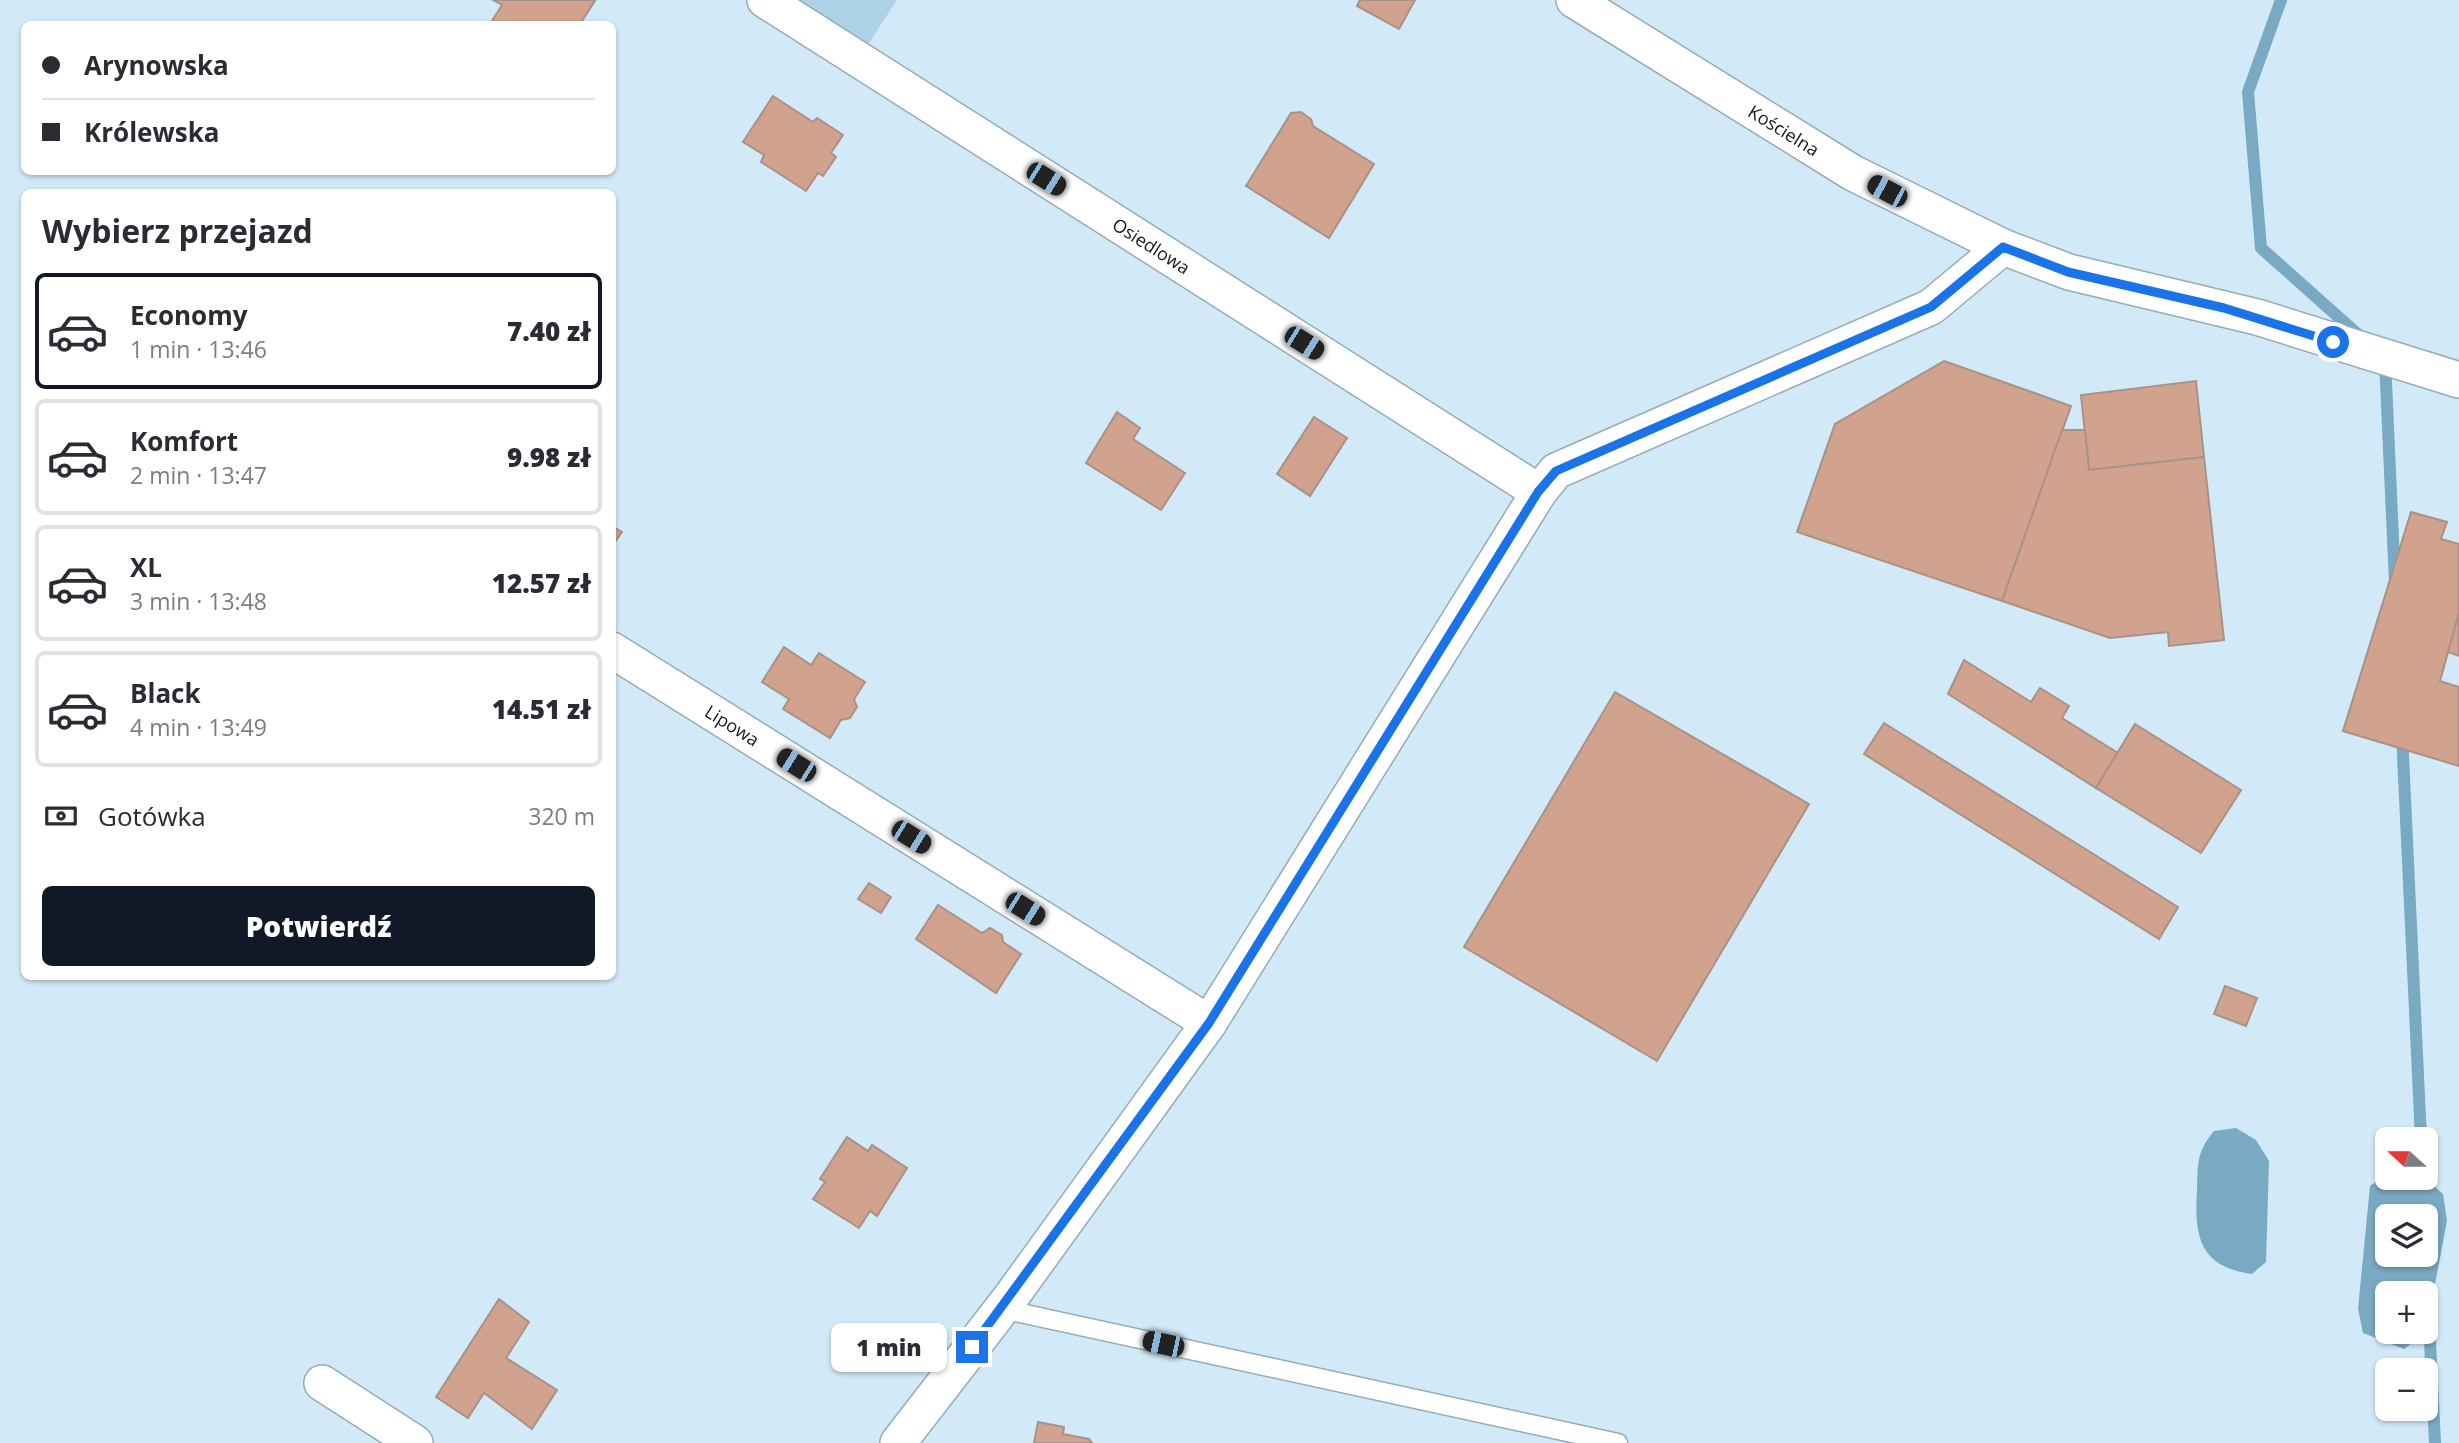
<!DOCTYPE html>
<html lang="pl">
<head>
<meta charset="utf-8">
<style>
	:root { --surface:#fff; --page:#f2f2f3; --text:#2b2b33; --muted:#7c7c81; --line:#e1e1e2; --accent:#111827 }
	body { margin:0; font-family:"Open Sans",sans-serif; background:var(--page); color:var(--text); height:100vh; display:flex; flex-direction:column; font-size:26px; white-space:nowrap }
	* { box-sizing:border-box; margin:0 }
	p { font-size:23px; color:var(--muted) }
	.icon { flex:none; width:38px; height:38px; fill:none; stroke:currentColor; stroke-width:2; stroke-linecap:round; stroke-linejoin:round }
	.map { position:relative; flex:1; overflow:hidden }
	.details { position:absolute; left:21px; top:189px; width:595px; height:791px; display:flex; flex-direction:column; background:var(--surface); border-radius:10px; box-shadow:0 2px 5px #0004 }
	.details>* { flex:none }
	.banner { position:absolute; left:21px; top:21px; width:595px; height:154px; border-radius:10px; box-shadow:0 2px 5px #0004; display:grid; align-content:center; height:154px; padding:0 21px; background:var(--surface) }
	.needle { width:46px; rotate:291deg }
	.controls { position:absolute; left:2375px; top:1127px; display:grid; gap:14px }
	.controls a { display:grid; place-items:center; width:63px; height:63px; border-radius:10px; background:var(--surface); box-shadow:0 2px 5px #0004; font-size:35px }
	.end { position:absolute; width:32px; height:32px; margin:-16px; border:9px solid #1a73e8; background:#fff; box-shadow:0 0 0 4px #fff }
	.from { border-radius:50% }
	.bubble { position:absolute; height:49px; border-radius:10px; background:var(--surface); box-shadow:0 2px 5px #0004; font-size:23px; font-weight:800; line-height:49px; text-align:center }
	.car { position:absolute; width:21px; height:42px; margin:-21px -10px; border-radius:9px; box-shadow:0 0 5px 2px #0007; background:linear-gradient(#222 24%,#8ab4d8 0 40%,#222 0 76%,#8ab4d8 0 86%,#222 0) }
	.banner b { display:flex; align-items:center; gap:24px; height:66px; font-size:26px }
	.banner b+b { border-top:2px solid var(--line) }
	.banner i { width:18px; height:18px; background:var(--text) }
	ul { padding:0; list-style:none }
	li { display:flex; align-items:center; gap:21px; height:116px; margin:0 14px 10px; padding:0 7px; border:4px solid var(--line); border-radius:10px }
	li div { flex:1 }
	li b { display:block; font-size:26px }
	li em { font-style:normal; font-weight:800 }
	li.current { border-color:var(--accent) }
	li>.icon { width:63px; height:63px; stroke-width:1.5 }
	h2 { padding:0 21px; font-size:32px; line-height:84px }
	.pay { display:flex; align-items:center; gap:18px; height:77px; padding:0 21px; font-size:26px }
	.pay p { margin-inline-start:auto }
	.button { display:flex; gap:14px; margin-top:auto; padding:14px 21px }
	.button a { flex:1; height:80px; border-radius:10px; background:var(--accent); color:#fff; font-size:28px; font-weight:800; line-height:80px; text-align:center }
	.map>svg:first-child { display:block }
	.green { fill:#add2e6 }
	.water { fill:#79a9c3; fill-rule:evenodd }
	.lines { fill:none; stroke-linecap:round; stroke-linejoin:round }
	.stream { stroke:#79a9c3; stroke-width:12 }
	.building { fill:#d1a28d; stroke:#a89288; stroke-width:2 }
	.service-casing { stroke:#95abb7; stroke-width:21 }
	.minor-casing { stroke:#95abb7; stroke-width:38 }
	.service { stroke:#fff; stroke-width:18 }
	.minor { stroke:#fff; stroke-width:35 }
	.route { stroke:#1a73e8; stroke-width:9 }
	.labels { text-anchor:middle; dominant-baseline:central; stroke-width:5; stroke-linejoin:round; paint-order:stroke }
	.street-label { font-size:18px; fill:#10191d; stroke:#e7f5fd }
</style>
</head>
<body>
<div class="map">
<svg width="2459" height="1443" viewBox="0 0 2459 1443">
	<rect width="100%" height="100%" fill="#d2eaf7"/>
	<!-- green -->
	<path class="green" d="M795,0H897L867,46Z"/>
	<!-- water -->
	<g class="water">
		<path d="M2236,1128L2256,1140L2269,1161L2266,1262L2252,1274C2200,1267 2194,1237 2197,1191C2198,1163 2196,1153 2214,1131Z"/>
		<path d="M2383,1177L2429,1181L2443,1194L2447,1221L2426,1332L2404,1349L2363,1333L2358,1309L2370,1186ZM2387,1216H2426V1255H2387ZM2387,1293H2426V1332H2387Z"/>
	</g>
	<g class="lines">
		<!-- stream -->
		<g class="stream">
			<path d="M2281,0L2248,92L2261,248L2362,338"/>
			<path d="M2385,360L2395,583"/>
			<path d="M2402,734L2421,1139"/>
			<path d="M2423,1178L2424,1216"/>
			<path d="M2428,1300L2435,1443"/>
		</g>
	</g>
	<!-- building -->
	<g class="building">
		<path d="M493,0H593L595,1L580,24H490L502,5Z"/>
		<path d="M1360,0H1415L1399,29L1357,6Z"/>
		<path d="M773,96L813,122L817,118L843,135L831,153L836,157L823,176L818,173L806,191L761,162L764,155L743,142Z"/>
		<path d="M1301,112L1311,119L1313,126L1374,164L1329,238L1246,186L1291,113Z"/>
		<path d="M1944,361L2071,406L2002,601L1797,532L1835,424Z"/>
		<path d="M2196,381L2204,457L2089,470L2081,395Z"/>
		<path d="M1117,412L1140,428L1133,439L1185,473L1161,510L1086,463Z"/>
		<path d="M1314,417L1347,438L1310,496L1277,474Z"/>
		<path d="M2062,430H2085L2089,470L2204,457L2224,640L2169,646L2168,632L2110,638L2002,601Z"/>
		<path d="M2411,512L2447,522L2441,539L2459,544V613L2440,681L2459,687V766L2343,731Z"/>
		<path d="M612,526L622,532L612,546Z"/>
		<path d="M2459,613V656L2448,652Z"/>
		<path d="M784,647L811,665L819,653L865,682L854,699L857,707L850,718L841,720L830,738L783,709L789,699L762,682Z"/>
		<path d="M1964,660L2031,702L2040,688L2069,706L2062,718L2118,753L2096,788L1948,694Z"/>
		<path d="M1615,692L1809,804L1657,1061L1464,947Z"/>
		<path d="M1884,723L2178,907L2159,939L1864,754Z"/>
		<path d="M2135,724L2241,790L2201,853L2096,788Z"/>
		<path d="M869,883L891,897L881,913L858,899Z"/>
		<path d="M938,905L982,933L990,928L1002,935L1003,942L1021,954L996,993L916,939Z"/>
		<path d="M2225,986L2257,998L2246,1026L2214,1014Z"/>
		<path d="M847,1137L868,1151L872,1145L907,1168L877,1216L870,1211L859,1228L813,1199L825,1182L820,1179Z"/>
		<path d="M499,1299L529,1322L506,1358L557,1390L532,1429L484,1393L468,1418L436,1397Z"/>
		<path d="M1038,1422L1064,1427L1063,1434L1089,1439L1092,1443H1034Z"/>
	</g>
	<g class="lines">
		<defs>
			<path id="service" d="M1002,1309L1618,1443"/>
			<g id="minor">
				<path id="s1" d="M765,0L1539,492"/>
				<path id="s2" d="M1574,0L1853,173L2003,247L2069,272L2257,317L2459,380"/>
				<path id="s3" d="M612,650L1209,1023"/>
				<path d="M322,1383L415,1443"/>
				<path d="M898,1443L1011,1297L1209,1023L1539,492L1556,471L1931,307L2003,247"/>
			</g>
		</defs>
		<!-- service casing -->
		<use href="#service" class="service-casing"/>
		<!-- minor casing -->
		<use href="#minor" class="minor-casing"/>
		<!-- service -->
		<use href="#service" class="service"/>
		<!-- minor -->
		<use href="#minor" class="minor"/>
	</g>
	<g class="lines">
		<!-- route -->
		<path class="route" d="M972,1347L1209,1023L1538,492L1556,471L1931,307L2003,247L2068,272L2224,308L2333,342"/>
	</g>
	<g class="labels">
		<!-- street labels -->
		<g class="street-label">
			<text stroke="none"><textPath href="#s2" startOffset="247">Kościelna</textPath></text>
			<text stroke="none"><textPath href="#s1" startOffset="458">Osiedlowa</textPath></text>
			<text stroke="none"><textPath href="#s3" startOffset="142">Lipowa</textPath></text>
		</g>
	</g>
</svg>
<div class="controls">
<a><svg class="needle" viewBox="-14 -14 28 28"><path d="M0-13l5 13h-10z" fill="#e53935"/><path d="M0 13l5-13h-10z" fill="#7c7c81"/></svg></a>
<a><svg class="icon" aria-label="layers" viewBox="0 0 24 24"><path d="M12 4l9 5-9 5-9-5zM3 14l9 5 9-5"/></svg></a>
<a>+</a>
<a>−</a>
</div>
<i class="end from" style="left:2333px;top:342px"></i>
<i class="end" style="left:972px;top:1347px"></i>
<div class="bubble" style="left:831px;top:1323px;width:116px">1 min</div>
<i class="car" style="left:1046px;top:179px;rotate:122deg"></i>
<i class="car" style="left:1887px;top:191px;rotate:298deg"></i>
<i class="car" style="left:1304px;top:343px;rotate:122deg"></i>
<i class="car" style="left:796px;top:765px;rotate:302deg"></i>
<i class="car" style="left:911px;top:837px;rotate:122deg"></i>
<i class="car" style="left:1025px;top:909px;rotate:122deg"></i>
<i class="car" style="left:1163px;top:1344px;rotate:282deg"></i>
<div class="banner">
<b><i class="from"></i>Arynowska</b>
<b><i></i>Królewska</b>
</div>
<section class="details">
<h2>Wybierz przejazd</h2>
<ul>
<li class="current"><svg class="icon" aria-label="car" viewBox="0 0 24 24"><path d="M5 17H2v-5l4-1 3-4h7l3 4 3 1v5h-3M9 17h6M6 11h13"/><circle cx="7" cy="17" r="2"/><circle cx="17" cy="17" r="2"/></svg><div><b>Economy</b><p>1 min · 13:46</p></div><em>7.40 zł</em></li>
<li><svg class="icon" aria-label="car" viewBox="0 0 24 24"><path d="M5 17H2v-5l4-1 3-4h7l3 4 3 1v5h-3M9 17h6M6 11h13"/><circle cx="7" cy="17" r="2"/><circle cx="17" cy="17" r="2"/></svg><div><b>Komfort</b><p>2 min · 13:47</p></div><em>9.98 zł</em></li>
<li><svg class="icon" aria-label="car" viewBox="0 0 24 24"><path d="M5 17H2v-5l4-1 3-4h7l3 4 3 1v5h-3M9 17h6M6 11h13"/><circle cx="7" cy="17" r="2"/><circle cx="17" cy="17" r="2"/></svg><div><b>XL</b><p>3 min · 13:48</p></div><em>12.57 zł</em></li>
<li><svg class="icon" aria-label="car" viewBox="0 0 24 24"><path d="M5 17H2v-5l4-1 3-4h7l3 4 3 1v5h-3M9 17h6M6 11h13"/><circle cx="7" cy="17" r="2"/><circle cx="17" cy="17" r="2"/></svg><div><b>Black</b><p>4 min · 13:49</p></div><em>14.51 zł</em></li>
</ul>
<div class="pay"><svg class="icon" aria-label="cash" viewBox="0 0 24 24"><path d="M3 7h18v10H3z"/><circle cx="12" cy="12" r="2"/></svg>Gotówka<p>320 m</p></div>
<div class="button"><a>Potwierdź</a></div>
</section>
</div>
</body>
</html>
